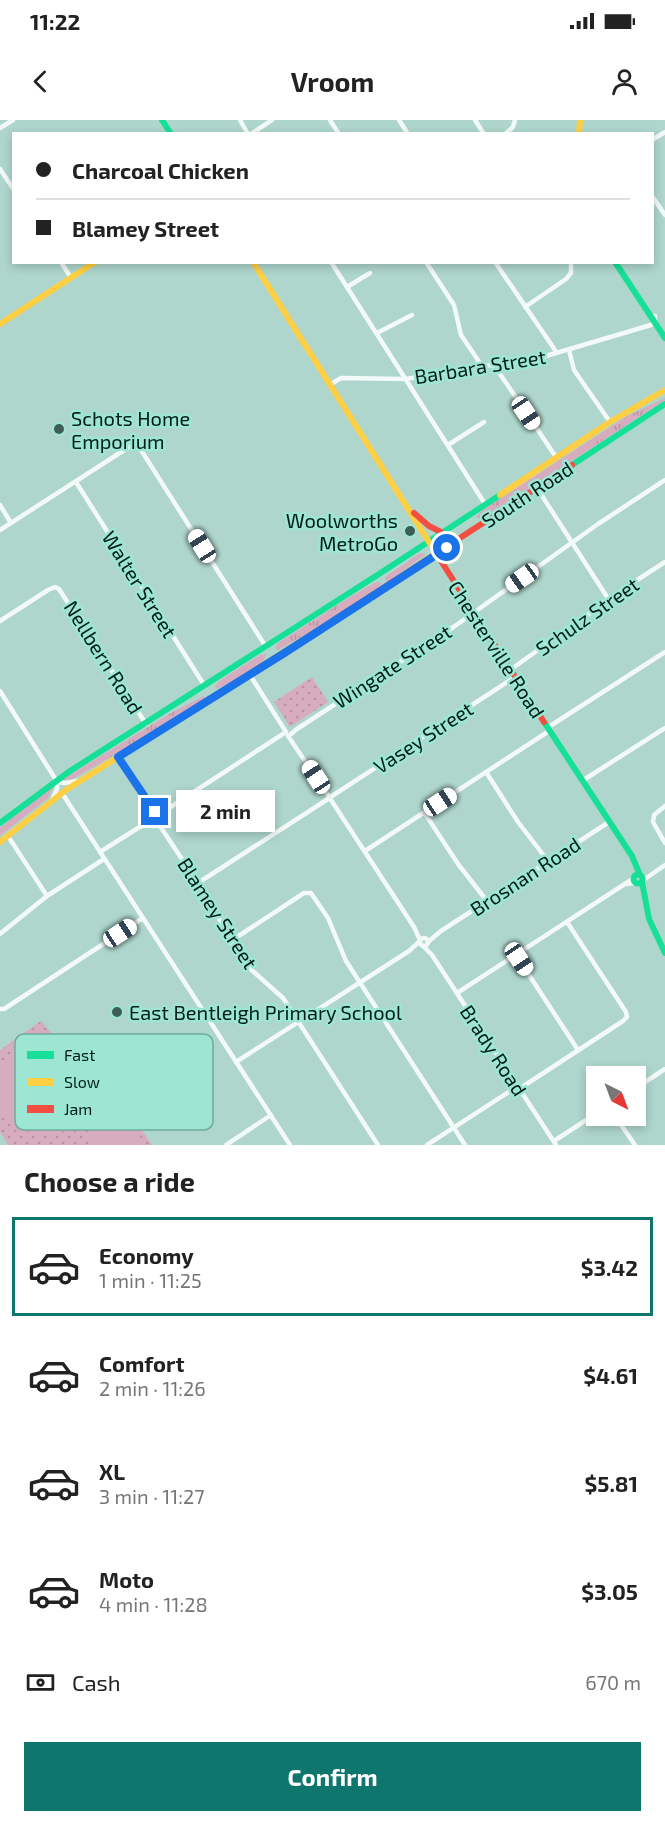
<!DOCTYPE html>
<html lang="en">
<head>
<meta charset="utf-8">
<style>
	:root { --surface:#fff; --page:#f6f6f6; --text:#222; --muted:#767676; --line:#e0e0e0; --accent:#0f766e }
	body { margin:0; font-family:"Exo 2",sans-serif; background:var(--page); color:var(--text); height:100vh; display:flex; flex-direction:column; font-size:22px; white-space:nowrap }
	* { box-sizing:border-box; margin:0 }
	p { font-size:20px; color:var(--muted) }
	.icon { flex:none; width:33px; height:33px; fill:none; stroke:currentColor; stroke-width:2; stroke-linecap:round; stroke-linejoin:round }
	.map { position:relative; height:1025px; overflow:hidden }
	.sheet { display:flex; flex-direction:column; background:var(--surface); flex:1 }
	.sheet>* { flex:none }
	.hud { position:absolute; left:12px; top:12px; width:642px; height:132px; border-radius:0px; box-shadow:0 3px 9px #0003; display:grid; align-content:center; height:132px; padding:0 24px; background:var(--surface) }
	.needle { width:39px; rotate:138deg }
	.buttons { position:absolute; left:586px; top:946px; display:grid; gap:12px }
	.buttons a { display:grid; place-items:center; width:60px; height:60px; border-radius:0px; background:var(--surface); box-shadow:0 3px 9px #0003; font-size:30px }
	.end { position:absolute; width:27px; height:27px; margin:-14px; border:8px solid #1a73e8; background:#fff; box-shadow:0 0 0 3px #fff }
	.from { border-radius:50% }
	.bubble { position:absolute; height:42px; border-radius:0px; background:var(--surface); box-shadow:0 3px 9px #0003; font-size:20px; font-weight:700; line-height:42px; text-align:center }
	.car { position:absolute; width:18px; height:36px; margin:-18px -9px; border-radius:8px; box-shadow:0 0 4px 2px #0007; background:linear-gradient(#fff 24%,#345 0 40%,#fff 0 76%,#345 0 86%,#fff 0) }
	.hud b { display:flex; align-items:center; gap:21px; height:57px; font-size:22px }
	.hud b+b { border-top:2px solid var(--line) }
	.hud i { width:15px; height:15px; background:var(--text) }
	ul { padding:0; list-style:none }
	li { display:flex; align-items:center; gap:18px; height:99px; margin:0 12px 9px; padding:0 12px; border:3px solid transparent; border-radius:0px }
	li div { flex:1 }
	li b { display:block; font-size:22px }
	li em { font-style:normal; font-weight:700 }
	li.current { border-color:var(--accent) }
	li>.icon { width:54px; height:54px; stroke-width:1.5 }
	h2 { padding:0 24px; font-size:27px; line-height:72px }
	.pay { display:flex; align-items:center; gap:15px; height:66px; padding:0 24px; font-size:22px }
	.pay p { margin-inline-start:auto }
	.action { display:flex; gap:12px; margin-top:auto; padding:12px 24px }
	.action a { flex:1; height:69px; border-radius:0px; background:var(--accent); color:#fff; font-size:24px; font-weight:700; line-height:69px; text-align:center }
	.status { display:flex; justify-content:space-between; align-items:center; height:42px; padding:0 30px; background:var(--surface); direction:ltr }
	.status svg { height:16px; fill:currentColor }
	header { display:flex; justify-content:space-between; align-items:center; height:78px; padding:0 24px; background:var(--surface); font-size:27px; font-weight:700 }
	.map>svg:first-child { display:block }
	.grass { fill:url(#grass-tufts) }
	.park { fill:url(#park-dots) }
	.garden { fill:#d7acbe }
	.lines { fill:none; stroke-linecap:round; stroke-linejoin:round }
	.street { stroke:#f3f9f7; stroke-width:4.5 }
	.fast { stroke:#16e098; stroke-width:6 }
	.slow { stroke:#ffcf43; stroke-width:6 }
	.jam { stroke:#f24e42; stroke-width:6 }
	.route { stroke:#1a73e8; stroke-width:8 }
	.poi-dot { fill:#3d5e56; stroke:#9ee6d4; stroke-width:2 }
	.labels { text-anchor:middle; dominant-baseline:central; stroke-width:5; stroke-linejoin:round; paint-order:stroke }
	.street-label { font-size:20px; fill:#001d17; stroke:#9ee6d4 }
	.poi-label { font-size:20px; fill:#001d17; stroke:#9ee6d4; text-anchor:start }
	.key { fill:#9ee6d4; stroke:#6faa9b; stroke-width:1.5 }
	.key-label { font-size:16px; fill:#001d17 }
</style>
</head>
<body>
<div class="status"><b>11:22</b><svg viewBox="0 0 49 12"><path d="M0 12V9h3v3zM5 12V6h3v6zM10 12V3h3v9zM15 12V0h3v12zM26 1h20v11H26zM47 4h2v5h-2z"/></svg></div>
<header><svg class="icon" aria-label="back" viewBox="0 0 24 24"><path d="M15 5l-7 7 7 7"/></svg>Vroom<svg class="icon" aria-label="person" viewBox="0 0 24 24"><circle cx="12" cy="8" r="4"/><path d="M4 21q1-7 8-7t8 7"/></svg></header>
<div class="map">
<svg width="665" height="1025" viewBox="0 0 665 1025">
	<defs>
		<pattern id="grass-tufts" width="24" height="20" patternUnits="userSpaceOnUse" patternTransform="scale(1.5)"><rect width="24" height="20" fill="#d7acbe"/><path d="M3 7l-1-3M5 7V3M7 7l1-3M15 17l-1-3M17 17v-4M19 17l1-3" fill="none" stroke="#b794a3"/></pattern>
		<pattern id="park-dots" width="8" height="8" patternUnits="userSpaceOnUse" patternTransform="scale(1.5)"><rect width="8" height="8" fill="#d7acbe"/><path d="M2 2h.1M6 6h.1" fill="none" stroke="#b794a3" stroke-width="1.8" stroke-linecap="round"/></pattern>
	</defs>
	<rect width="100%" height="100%" fill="#aed6cc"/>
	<!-- grass -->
	<g class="grass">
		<path d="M665,278V280L509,382L481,398H477L476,397L480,392L627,296Z"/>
		<path d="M420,433L426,434L387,462L385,457Z"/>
		<path d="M376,462L382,463L379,467L317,508L278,530L275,528L278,523L350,477Z"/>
		<path d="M265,534L266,536C258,550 231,563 216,569L215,566L221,560L260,535Z"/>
		<path d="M204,576L205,578L203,581L134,624L69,661L62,660L169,594Z"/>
		<path d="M54,665L48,678L0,716V708Z"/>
	</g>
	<!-- park -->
	<g class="park">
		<path d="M312,557L328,582L290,607L274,582Z"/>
		<path d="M41,901L97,966L108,959L152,1025H8L0,1012V930Z"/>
	</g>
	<!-- garden -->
	<g class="garden">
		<path d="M41,925C61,929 74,940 83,957C114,1011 41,1025 9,1004C2,993 0,987 0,974C0,965 0,956 1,947C13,934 24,929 41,925Z"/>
		<path d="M124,992L146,1025H92L87,1016Z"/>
	</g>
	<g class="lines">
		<!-- street -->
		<g class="street">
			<path d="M240,0L248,14"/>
			<path d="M330,0L339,14"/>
			<path d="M399,0L408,14"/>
			<path d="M475,0L484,14"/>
			<path d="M0,8L13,0"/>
			<path d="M251,14L272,0"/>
			<path d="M505,14L513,7L515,0"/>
			<path d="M652,20L665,12"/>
			<path d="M0,49L14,70"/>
			<path d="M652,76L665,95"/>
			<path d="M61,142L71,158"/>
			<path d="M331,142L485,384"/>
			<path d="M426,142L454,185L461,215L482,246"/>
			<path d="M495,142L557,233"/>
			<path d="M347,167L370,153"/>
			<path d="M525,187L566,159L571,153V142"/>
			<path d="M377,213L412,195"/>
			<path d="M569,230L574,250L610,302"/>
			<path d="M492,244L500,254L556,337"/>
			<path d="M331,264L341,258L406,259L482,246L529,241L651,205L655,202V196"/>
			<path d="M448,325L484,302"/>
			<path d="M76,362L204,565"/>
			<path d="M537,368L609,480"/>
			<path d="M0,385L11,403"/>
			<path d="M0,410L129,327L136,326L141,330L266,527"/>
			<path d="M0,501L48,470L55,467L59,469L146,604"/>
			<path d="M510,550L631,464L665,442"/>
			<path d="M250,555L286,612"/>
			<path d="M0,571L56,660"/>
			<path d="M547,608L665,532"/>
			<path d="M291,614L297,609L455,506L598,404L665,360"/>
			<path d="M288,616L328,675"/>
			<path d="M118,637L154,695"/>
			<path d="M486,652L518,702L548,741"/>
			<path d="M582,661L665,608"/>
			<path d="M62,673L290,1025"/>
			<path d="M332,676L515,557"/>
			<path d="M52,680L57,669V662L65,663L77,661"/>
			<path d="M331,680L414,807L420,820"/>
			<path d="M665,686L654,695L653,702L665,723"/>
			<path d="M424,692L458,744L487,781"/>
			<path d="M157,694L166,690L286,612"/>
			<path d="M156,700L211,783L229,818L246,845L283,878L378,1025"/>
			<path d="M8,716L47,776"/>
			<path d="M365,731L549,611"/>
			<path d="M100,732L146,703L155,699"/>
			<path d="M642,761L665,745"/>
			<path d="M198,763L328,679"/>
			<path d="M626,764L635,763"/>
			<path d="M0,814L47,776L104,739"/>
			<circle cx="424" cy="822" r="4"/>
			<path d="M231,821L304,773H311L328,798L346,841L465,1025"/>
			<path d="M428,822L441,811L609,702"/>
			<path d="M423,826L432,835L556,1025"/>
			<path d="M516,835L578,930"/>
			<path d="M457,873L634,758"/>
			<path d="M0,889H4L143,798"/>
			<path d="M236,942L409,831L419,822"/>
			<path d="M636,968L665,949"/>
			<path d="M519,969L623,901L627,897L626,892L567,802"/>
			<path d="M615,996L635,1025"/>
			<path d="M554,1021L597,993"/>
			<path d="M226,1025L271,995"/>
			<path d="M427,1025L518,966"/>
		</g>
		<!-- fast -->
		<g class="fast">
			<path d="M162,0L171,14"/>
			<path d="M615,142L665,218"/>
			<path d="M572,345L665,284"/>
			<path d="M544,602L632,736L640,755"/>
			<path d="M0,703L70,651L379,454L500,375"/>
			<circle cx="638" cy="759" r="4.5"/>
			<path d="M642,762L649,799L665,833"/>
		</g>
		<!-- slow -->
		<g class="slow">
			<path d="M579,14L580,0"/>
			<path d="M253,142L434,430"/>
			<path d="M0,204L95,142"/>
			<path d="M500,375L610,302L665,270"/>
			<path d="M0,722L66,670L334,500"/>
		</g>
		<!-- jam -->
		<g class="jam">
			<path d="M414,393L429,406L441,412"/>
			<path d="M434,430L544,602"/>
			<path d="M334,500L572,345"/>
		</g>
	</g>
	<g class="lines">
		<!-- route -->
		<path class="route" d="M155,692L118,637L286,532L447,428"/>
	</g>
	<!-- markers -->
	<g class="poi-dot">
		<circle cx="59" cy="309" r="6"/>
		<circle cx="410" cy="411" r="6"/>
		<circle cx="117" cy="892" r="6"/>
	</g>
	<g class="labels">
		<!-- street labels -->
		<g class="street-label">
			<text transform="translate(480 246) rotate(-9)">Barbara Street</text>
			<text transform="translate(527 374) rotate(-33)">South Road</text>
			<text transform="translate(140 464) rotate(58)">Walter Street</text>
			<text transform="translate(587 496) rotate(-35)">Schulz Street</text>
			<text transform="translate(497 529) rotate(57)">Chesterville Road</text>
			<text transform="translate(104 537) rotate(58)">Nellbern Road</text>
			<text transform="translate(392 546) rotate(-33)">Wingate Street</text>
			<text transform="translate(423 617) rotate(-33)">Vasey Street</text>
			<text transform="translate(525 756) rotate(-33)">Brosnan Road</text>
			<text transform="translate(218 793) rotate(57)">Blamey Street</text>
			<text transform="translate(494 930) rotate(57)">Brady Road</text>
		</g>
		<!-- poi labels -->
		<g class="poi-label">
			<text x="71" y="298">Schots Home<tspan x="71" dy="23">Emporium</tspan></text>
			<text x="398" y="400" text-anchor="end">Woolworths<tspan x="398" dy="23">MetroGo</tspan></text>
			<text x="129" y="892">East Bentleigh Primary School</text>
		</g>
	</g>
	<!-- legend -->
	<rect x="15" y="914" width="198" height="96" rx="9" class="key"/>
	<rect x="27" y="931" width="27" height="8" fill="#16e098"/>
	<rect x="27" y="958" width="27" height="8" fill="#ffcf43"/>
	<rect x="27" y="985" width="27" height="8" fill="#f24e42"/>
	<g class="key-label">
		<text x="64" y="941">Fast</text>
		<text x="64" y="968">Slow</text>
		<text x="64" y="995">Jam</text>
	</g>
</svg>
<div class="buttons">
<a><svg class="needle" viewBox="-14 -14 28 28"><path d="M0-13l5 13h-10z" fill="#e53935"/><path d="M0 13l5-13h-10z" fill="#767676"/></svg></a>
</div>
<i class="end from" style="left:447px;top:428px"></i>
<i class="end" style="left:155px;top:692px"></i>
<div class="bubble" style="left:176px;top:670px;width:99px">2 min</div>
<i class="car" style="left:526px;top:293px;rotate:146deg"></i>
<i class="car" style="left:202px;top:426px;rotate:328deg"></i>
<i class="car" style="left:522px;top:458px;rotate:235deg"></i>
<i class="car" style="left:316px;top:657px;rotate:327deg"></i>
<i class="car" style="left:440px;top:682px;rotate:57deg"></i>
<i class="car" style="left:120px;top:813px;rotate:57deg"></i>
<i class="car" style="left:519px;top:839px;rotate:146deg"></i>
<div class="hud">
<b><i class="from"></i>Charcoal Chicken</b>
<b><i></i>Blamey Street</b>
</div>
</div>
<section class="sheet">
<h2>Choose a ride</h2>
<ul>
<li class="current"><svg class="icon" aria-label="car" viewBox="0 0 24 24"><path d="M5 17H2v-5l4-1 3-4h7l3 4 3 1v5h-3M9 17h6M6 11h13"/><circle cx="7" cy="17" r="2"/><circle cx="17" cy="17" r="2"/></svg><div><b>Economy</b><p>1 min · 11:25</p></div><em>$3.42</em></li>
<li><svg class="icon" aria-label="car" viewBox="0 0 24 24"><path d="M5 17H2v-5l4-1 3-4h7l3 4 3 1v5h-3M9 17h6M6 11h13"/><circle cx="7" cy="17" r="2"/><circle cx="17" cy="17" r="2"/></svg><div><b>Comfort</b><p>2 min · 11:26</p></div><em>$4.61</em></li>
<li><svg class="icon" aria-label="car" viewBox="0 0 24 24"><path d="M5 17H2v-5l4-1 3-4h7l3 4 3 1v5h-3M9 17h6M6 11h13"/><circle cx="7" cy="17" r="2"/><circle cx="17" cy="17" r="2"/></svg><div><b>XL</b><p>3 min · 11:27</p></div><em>$5.81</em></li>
<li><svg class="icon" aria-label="car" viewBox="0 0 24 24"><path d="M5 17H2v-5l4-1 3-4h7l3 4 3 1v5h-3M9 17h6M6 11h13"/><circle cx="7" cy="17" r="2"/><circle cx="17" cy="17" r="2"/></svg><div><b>Moto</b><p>4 min · 11:28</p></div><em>$3.05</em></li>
</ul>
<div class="pay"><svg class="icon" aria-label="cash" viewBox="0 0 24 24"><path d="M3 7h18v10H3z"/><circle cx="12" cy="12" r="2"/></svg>Cash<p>670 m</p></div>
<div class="action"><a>Confirm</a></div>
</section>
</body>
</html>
